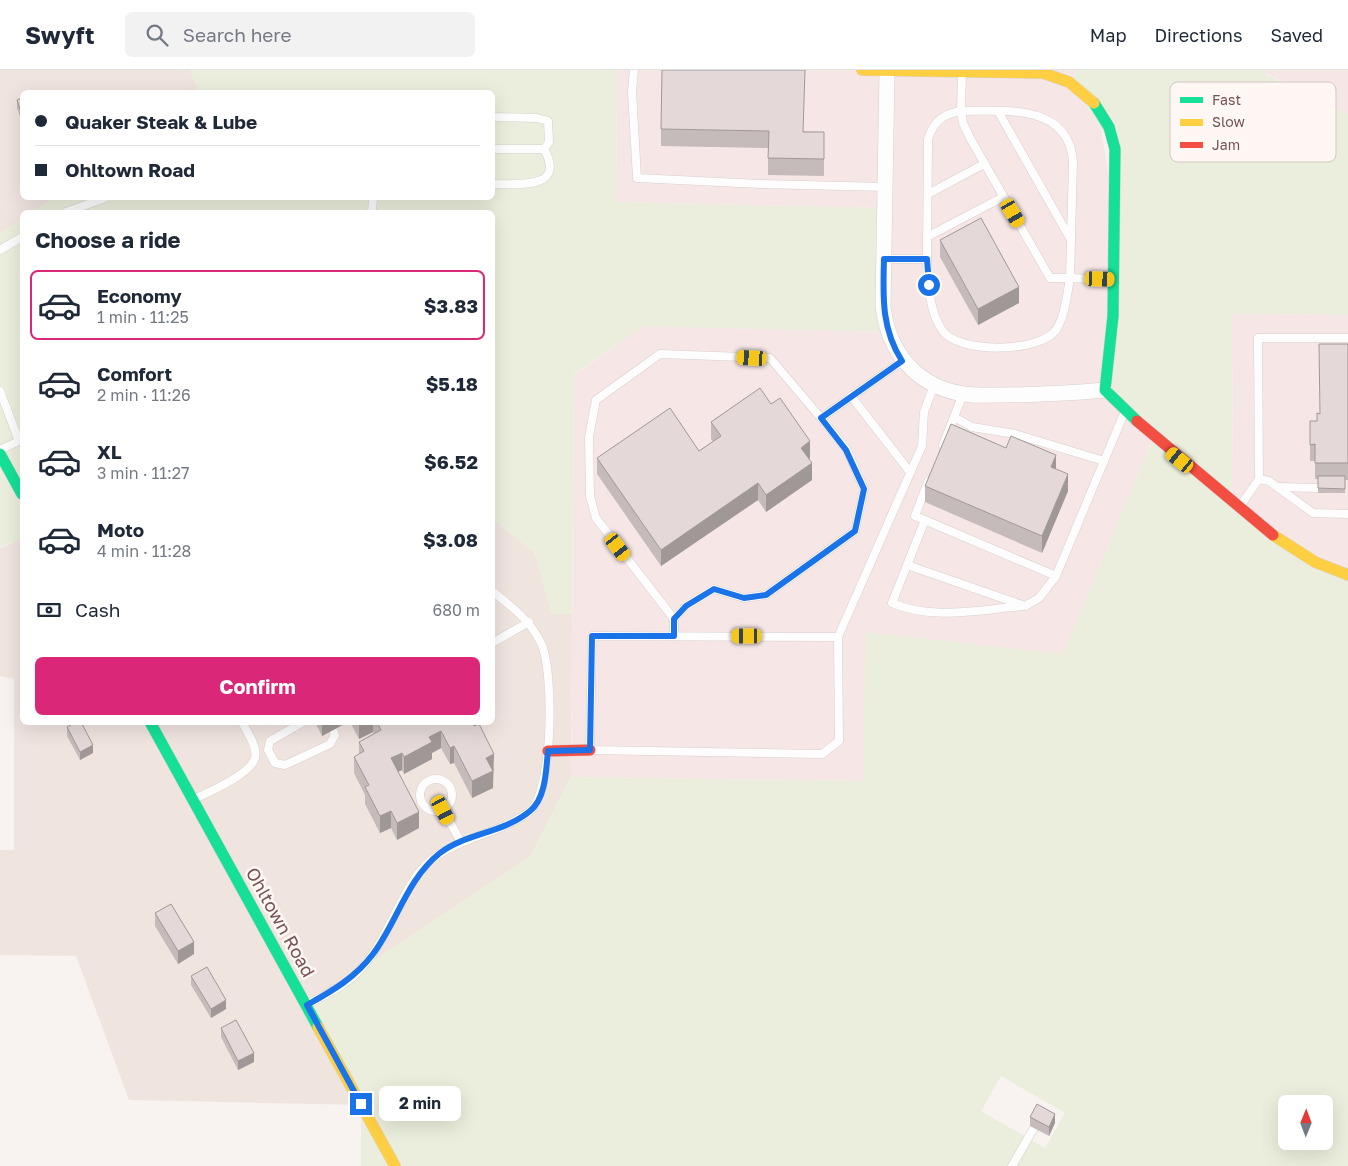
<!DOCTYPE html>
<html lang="en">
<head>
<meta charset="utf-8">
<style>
	:root { --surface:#fff; --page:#f2f2f3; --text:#1f2937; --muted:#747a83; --line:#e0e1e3; --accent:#db2777 }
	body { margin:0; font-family:"Golos Text",sans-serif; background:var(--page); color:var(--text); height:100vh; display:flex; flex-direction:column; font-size:19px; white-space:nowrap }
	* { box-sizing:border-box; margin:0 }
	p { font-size:16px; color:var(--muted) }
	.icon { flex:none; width:28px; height:28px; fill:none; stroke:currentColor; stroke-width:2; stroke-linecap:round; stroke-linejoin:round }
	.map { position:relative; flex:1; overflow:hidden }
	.details { position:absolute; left:20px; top:140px; width:475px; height:515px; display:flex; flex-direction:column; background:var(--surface); border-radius:8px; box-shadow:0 5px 20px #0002 }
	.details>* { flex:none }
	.banner { position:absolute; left:20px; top:20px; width:475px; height:110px; border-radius:8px; box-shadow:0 5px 20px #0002; display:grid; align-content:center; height:110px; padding:0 15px; background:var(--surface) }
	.needle { width:32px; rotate:1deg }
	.tools { position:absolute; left:1278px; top:1025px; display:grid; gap:10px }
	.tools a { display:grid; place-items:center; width:55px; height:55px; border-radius:8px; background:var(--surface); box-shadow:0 5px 20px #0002; font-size:25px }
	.end { position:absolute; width:22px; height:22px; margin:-11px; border:6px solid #1a73e8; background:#fff; box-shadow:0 0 0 2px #fff }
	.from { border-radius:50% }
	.bubble { position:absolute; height:35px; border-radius:8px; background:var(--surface); box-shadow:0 5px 20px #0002; font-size:16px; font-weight:700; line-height:35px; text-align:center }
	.car { position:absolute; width:15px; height:30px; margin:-15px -8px; border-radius:6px; box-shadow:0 0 4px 1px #0007; background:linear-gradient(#f5c518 24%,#345 0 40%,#f5c518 0 76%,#345 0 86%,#f5c518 0) }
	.banner b { display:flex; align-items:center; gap:18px; height:48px; font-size:19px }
	.banner b+b { border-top:1px solid var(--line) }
	.banner i { width:12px; height:12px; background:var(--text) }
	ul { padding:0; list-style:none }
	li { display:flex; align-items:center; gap:15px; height:70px; margin:0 10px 8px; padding:0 5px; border:2px solid transparent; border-radius:8px }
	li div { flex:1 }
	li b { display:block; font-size:19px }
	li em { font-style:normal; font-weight:700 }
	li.on { border-color:var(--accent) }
	li>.icon { width:45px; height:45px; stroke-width:1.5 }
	h2 { padding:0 15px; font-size:22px; line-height:60px }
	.pay { display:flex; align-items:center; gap:12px; height:55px; padding:0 15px; font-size:19px }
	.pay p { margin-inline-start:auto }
	.primary-button { display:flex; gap:10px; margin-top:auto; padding:10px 15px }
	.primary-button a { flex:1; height:58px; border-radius:8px; background:var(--accent); color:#fff; font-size:20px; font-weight:700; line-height:58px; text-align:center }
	header { display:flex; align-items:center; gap:30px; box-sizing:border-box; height:70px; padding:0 25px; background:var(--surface); border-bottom:1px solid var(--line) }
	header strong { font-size:24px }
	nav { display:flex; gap:28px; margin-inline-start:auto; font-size:18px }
	.search { width:350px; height:45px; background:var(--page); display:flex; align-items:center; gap:12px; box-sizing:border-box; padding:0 18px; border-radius:8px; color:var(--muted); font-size:19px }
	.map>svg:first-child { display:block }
	.residential { fill:#f0e4df }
	.commercial { fill:#f6e7e6 }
	.green { fill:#ebeedc; fill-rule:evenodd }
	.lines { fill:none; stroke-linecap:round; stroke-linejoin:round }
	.lane-casing { stroke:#d7cfcc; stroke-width:9 }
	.street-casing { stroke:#d7cfcc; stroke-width:16 }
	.fast-casing { stroke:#d9d0ce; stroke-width:12 }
	.slow-casing { stroke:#d9d0ce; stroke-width:12 }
	.jam-casing { stroke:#d9d0ce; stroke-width:12 }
	.lane { stroke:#fefdfd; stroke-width:8 }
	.street { stroke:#fefdfd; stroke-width:15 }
	.fast { stroke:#16e098; stroke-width:11 }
	.slow { stroke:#ffcf43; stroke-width:11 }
	.jam { stroke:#f24e42; stroke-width:11 }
	.wall { fill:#c4bbba }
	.shaded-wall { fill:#a09897 }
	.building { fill:#e4d9d8; stroke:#a09897 }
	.route { stroke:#1a73e8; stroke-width:6 }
	.labels { text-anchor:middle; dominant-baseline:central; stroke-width:5; stroke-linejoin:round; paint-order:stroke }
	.street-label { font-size:18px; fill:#765351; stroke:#fef7f4 }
	.key { fill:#fef7f4; stroke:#d5c6c3; stroke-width:1 }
	.key-label { font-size:14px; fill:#765351 }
</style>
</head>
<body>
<header>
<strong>Swyft</strong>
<div class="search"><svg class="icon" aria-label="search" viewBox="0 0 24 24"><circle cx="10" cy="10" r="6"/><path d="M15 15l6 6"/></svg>Search here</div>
<nav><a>Map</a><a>Directions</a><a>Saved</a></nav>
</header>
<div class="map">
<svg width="1348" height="1096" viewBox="0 0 1348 1096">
	<rect width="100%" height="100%" fill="#f8f3f0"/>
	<!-- residential -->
	<g class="residential">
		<path d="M0,0H190L199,22H22V128H56L32,142H22V149L0,163Z"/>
		<path d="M493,449L535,483L552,544H572L571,707L530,787L307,935L361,1035L129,1030L76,886L0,885V780H14V609L0,606V478L22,469V652H492Z"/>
	</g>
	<!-- commercial -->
	<g class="commercial">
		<path d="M617,0H1078L1069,12L1097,36L1153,368L1063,585L866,562L864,711L571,707L574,305L643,256L887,262L884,138L616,132Z"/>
		<path d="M1266,0H1348V44L1265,3Z"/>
		<path d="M1233,244L1348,245V505L1232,432Z"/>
	</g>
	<!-- green -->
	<g class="green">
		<path d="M190,0H617L616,132L884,138L887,262L643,256L574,304L572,544H552L535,483L493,449L492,142H32L56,128H492V22H199Z"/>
		<path d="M1078,0H1266L1265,4L1348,44V245L1233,244L1232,431L1348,505V1096H361V1035L307,935L530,787L571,707L863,711L866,562L1063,584L1153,369L1105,320L1115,79L1069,12ZM1001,1006L1065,1043L1045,1078L981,1041ZM1286,1034H1324V1071H1286Z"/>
		<path d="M22,149V469L0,477V163Z"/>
	</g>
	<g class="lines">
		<defs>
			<g id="lane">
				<path d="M634,0L632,21L637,108L760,114L885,117"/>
				<path d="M998,41L1071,170"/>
				<path d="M492,47L537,48L548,51L549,72L544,79"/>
				<path d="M492,79H544"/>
				<path d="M492,114C517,114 567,120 544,79"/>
				<path d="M928,124L984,94"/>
				<path d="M66,142L105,128"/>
				<path d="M372,142L373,128"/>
				<path d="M927,167L1003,127"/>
				<path d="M0,180L22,167"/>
				<path d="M884,189H927C928,212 929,241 942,260C958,284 1039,283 1056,260C1065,246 1067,225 1070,208L1113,210"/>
				<path d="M927,189L928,69C934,51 943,44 961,41L963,53L970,68L1050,208H1070L1073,91C1068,33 1004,41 961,41L962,3"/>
				<path d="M0,321L19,371H22"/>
				<path d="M851,326L910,402"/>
				<path d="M954,347L972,357L1015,364L1104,391"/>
				<path d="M943,375L963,324"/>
				<path d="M0,380L19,371"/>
				<path d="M1259,409L1269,411L1313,443L1348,444"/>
				<path d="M928,412L915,446L1056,506L1125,341"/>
				<path d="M1278,417L1318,418"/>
				<path d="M1240,436L1259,409L1258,268H1348"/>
				<path d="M925,450L892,533C933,551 982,539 1025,536"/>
				<path d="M907,495L1025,536L1039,528L1056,506"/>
				<path d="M674,549L686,536L714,519L744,528L766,525L855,461L864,419L847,380L821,348"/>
				<path d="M674,566V549L596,448L590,426L589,367L596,330L660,284L770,288L821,348L902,291"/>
				<path d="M838,567L839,671L822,684L590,680L592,566L838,567L922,376L924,342L934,315"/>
				<path d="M492,573L529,552"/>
				<path d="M303,652L270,671L268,680L275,693L285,695L330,674L335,665L330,652"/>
				<circle cx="436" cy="725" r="16"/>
				<path d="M195,729C210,721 251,704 255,688C258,678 247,661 242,652"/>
				<path d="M443,740L461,772"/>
				<path d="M308,934C324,925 343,917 356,904C386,875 396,832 420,801C449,767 495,767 529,742C554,723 554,599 541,573C530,550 511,536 492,521"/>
				<path d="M1012,1096L1034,1058"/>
			</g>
			<path id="street" d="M887,1L883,236C888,282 917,317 964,324C976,326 990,325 1002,325C1037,325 1071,323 1105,320"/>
			<g id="fast">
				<path d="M1094,33L1109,57L1115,79L1113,246L1105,320L1137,351"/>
				<path d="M0,384L22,424"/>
				<path d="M150,652L318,957"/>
			</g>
			<g id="slow">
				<path d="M862,0L1043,3L1069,12L1094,33"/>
				<path d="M1273,465L1315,492L1348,505"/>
				<path d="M318,957L395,1096"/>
			</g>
			<g id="jam">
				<path d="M1137,351L1273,465"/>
				<path d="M548,681L590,680"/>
			</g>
		</defs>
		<!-- lane casing -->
		<use href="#lane" class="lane-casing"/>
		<!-- street casing -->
		<use href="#street" class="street-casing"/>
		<!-- fast casing -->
		<use href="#fast" class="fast-casing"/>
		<!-- slow casing -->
		<use href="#slow" class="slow-casing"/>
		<!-- jam casing -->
		<use href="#jam" class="jam-casing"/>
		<!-- lane -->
		<use href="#lane" class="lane"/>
		<!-- street -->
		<use href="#street" class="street"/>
		<!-- fast -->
		<use href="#fast" class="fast"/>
		<!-- slow -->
		<use href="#slow" class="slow"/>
		<!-- jam -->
		<use href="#jam" class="jam"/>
	</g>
	<!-- wall -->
	<g class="wall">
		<path d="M22,28V53L17,38V30Z"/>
		<path d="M661,59L824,62V106L768,105V78L661,76Z"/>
		<path d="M940,170L1019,233L978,255L940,187Z"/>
		<path d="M1348,274V410H1345V423H1318V409H1315V391H1310V351H1317Z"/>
		<path d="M711,352L810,388L809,389L812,410L766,442L758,430L661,496L597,404V388L699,381L713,372L711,369Z"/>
		<path d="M1006,378L1056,399L1068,421L1042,483L925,432V416Z"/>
		<path d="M316,652H348L322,666L316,654Z"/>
		<path d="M350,652H473L494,700L493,701V718L472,728L454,693L450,694L441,678L432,683V689L404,704L402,700L398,702L419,758L397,770L391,758L380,763L365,734V725L354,703V687L359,684V672L374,664L373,662L359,669Z"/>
		<path d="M67,657L93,683L80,690L67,666Z"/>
		<path d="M155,843L194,884L178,894L155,856Z"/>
		<path d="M191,906L226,939L211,948L191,915Z"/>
		<path d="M221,958L254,992L238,1000L221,967Z"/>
		<path d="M1030,1047L1055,1053L1049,1066L1030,1056Z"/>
	</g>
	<!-- shaded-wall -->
	<g class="shaded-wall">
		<path d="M1019,217V233L978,255V239Z"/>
		<path d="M810,371V388L801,394V378Z"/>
		<path d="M1056,385V401L1051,397Z"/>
		<path d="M812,393V410L766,442V425Z"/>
		<path d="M1068,404V421L1042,483V466Z"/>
		<path d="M758,413V430L661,496V480Z"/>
		<path d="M322,652H348L322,666Z"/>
		<path d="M359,652H373V662L359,669Z"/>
		<path d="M441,661V678L432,683V689L404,704V687L429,667Z"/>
		<path d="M93,675V683L80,690V682Z"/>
		<path d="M454,676V693L450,694V678Z"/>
		<path d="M402,683V700L391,705V688Z"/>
		<path d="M494,684L493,718L472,728V711L486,688Z"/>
		<path d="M391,741V758L380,763V746Z"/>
		<path d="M419,742V758L397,770V753Z"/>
		<path d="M194,872V884L178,894V881Z"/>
		<path d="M226,930V939L211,948V939Z"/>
		<path d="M254,983V992L238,1000V991Z"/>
		<path d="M1055,1044V1053L1049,1066V1057Z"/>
	</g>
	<!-- building -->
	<g class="building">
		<path d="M662,0H805L803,62H824V89L768,88L769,61L661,59Z"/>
		<path d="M22,28V45L17,30Z"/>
		<path d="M981,148L1019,217L978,239L940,170Z"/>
		<path d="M1319,274H1348V393H1315V374L1310,375V351H1317V343L1320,344Z"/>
		<path d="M760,318L771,334L780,328L810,371L801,378L812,393L766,425L758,413L661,480L597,388L670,338L699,381L721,366L711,352Z"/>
		<path d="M951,354L1006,378L1011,366L1056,385L1051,397L1068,404L1042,466L925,416Z"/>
		<path d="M1318,406H1345V419L1318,418Z"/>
		<path d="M76,652H81L93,675L80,682L67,657Z"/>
		<path d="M377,652H473L474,656L479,654L494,684L486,688L493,701L472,711L454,676L450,678L441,661L429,667L432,672L404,687L402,683L391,688L419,742L397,753L391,741L380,746L365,717L369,715L354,687L364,681L359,672L381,660Z"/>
		<path d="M171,834L194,872L178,881L155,843Z"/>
		<path d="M207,897L226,930L211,939L191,906Z"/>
		<path d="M236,950L254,983L238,991L221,958Z"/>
		<path d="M1037,1034L1055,1044L1049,1057L1030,1047Z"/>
	</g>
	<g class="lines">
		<!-- route -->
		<path class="route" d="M361,1034L307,935C332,921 355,908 373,884C397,852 407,809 440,783C466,763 504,763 530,741C546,728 546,700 548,681L590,680L592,566H674V549L686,536L714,519L744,528L766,525L855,461L864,419L846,380L821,348L902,291C881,258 883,226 884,189H927L929,215"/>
	</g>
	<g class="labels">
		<!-- street labels -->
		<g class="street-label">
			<text transform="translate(281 852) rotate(61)">Ohltown Road</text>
		</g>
	</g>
	<!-- legend -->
	<rect x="1170" y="12" width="166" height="80" rx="8" class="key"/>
	<rect x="1180" y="27" width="23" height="6" fill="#16e098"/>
	<rect x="1180" y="49" width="23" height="7" fill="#ffcf43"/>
	<rect x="1180" y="72" width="23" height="6" fill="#f24e42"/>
	<g class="key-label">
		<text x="1212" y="35">Fast</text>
		<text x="1212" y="57">Slow</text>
		<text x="1212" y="80">Jam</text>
	</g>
</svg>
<div class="tools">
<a><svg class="needle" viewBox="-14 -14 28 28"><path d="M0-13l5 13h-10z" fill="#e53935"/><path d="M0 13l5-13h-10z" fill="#747a83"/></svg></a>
</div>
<i class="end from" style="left:929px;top:215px"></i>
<i class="end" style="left:361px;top:1034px"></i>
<div class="bubble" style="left:379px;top:1016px;width:82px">2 min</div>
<i class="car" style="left:1013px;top:143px;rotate:150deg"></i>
<i class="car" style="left:1100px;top:209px;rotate:92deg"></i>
<i class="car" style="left:752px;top:288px;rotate:273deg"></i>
<i class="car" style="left:1180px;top:390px;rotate:309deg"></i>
<i class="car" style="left:618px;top:477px;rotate:143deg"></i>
<i class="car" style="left:747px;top:566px;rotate:270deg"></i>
<i class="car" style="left:443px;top:740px;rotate:152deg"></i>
<div class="banner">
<b><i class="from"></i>Quaker Steak &amp; Lube</b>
<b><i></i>Ohltown Road</b>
</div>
<section class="details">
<h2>Choose a ride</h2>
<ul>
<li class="on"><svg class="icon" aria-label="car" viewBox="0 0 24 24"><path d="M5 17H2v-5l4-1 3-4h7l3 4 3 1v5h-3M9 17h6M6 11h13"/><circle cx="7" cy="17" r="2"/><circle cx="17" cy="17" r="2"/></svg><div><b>Economy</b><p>1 min · 11:25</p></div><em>$3.83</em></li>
<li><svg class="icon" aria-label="car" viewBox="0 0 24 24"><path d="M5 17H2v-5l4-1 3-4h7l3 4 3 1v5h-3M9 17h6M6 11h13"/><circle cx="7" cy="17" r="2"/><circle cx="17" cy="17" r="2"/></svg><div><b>Comfort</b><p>2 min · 11:26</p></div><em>$5.18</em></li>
<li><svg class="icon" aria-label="car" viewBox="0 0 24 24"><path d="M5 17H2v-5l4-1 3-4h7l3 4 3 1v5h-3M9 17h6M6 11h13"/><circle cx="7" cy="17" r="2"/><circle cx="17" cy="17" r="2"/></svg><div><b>XL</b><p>3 min · 11:27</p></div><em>$6.52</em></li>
<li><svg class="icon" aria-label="car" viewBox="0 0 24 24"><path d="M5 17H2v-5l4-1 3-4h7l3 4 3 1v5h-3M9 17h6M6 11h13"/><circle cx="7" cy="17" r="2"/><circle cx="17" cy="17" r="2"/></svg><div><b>Moto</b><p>4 min · 11:28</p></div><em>$3.08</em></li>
</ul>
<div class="pay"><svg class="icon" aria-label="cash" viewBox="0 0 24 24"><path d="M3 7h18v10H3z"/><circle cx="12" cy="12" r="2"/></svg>Cash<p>680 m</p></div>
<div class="primary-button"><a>Confirm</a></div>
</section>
</div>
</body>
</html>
